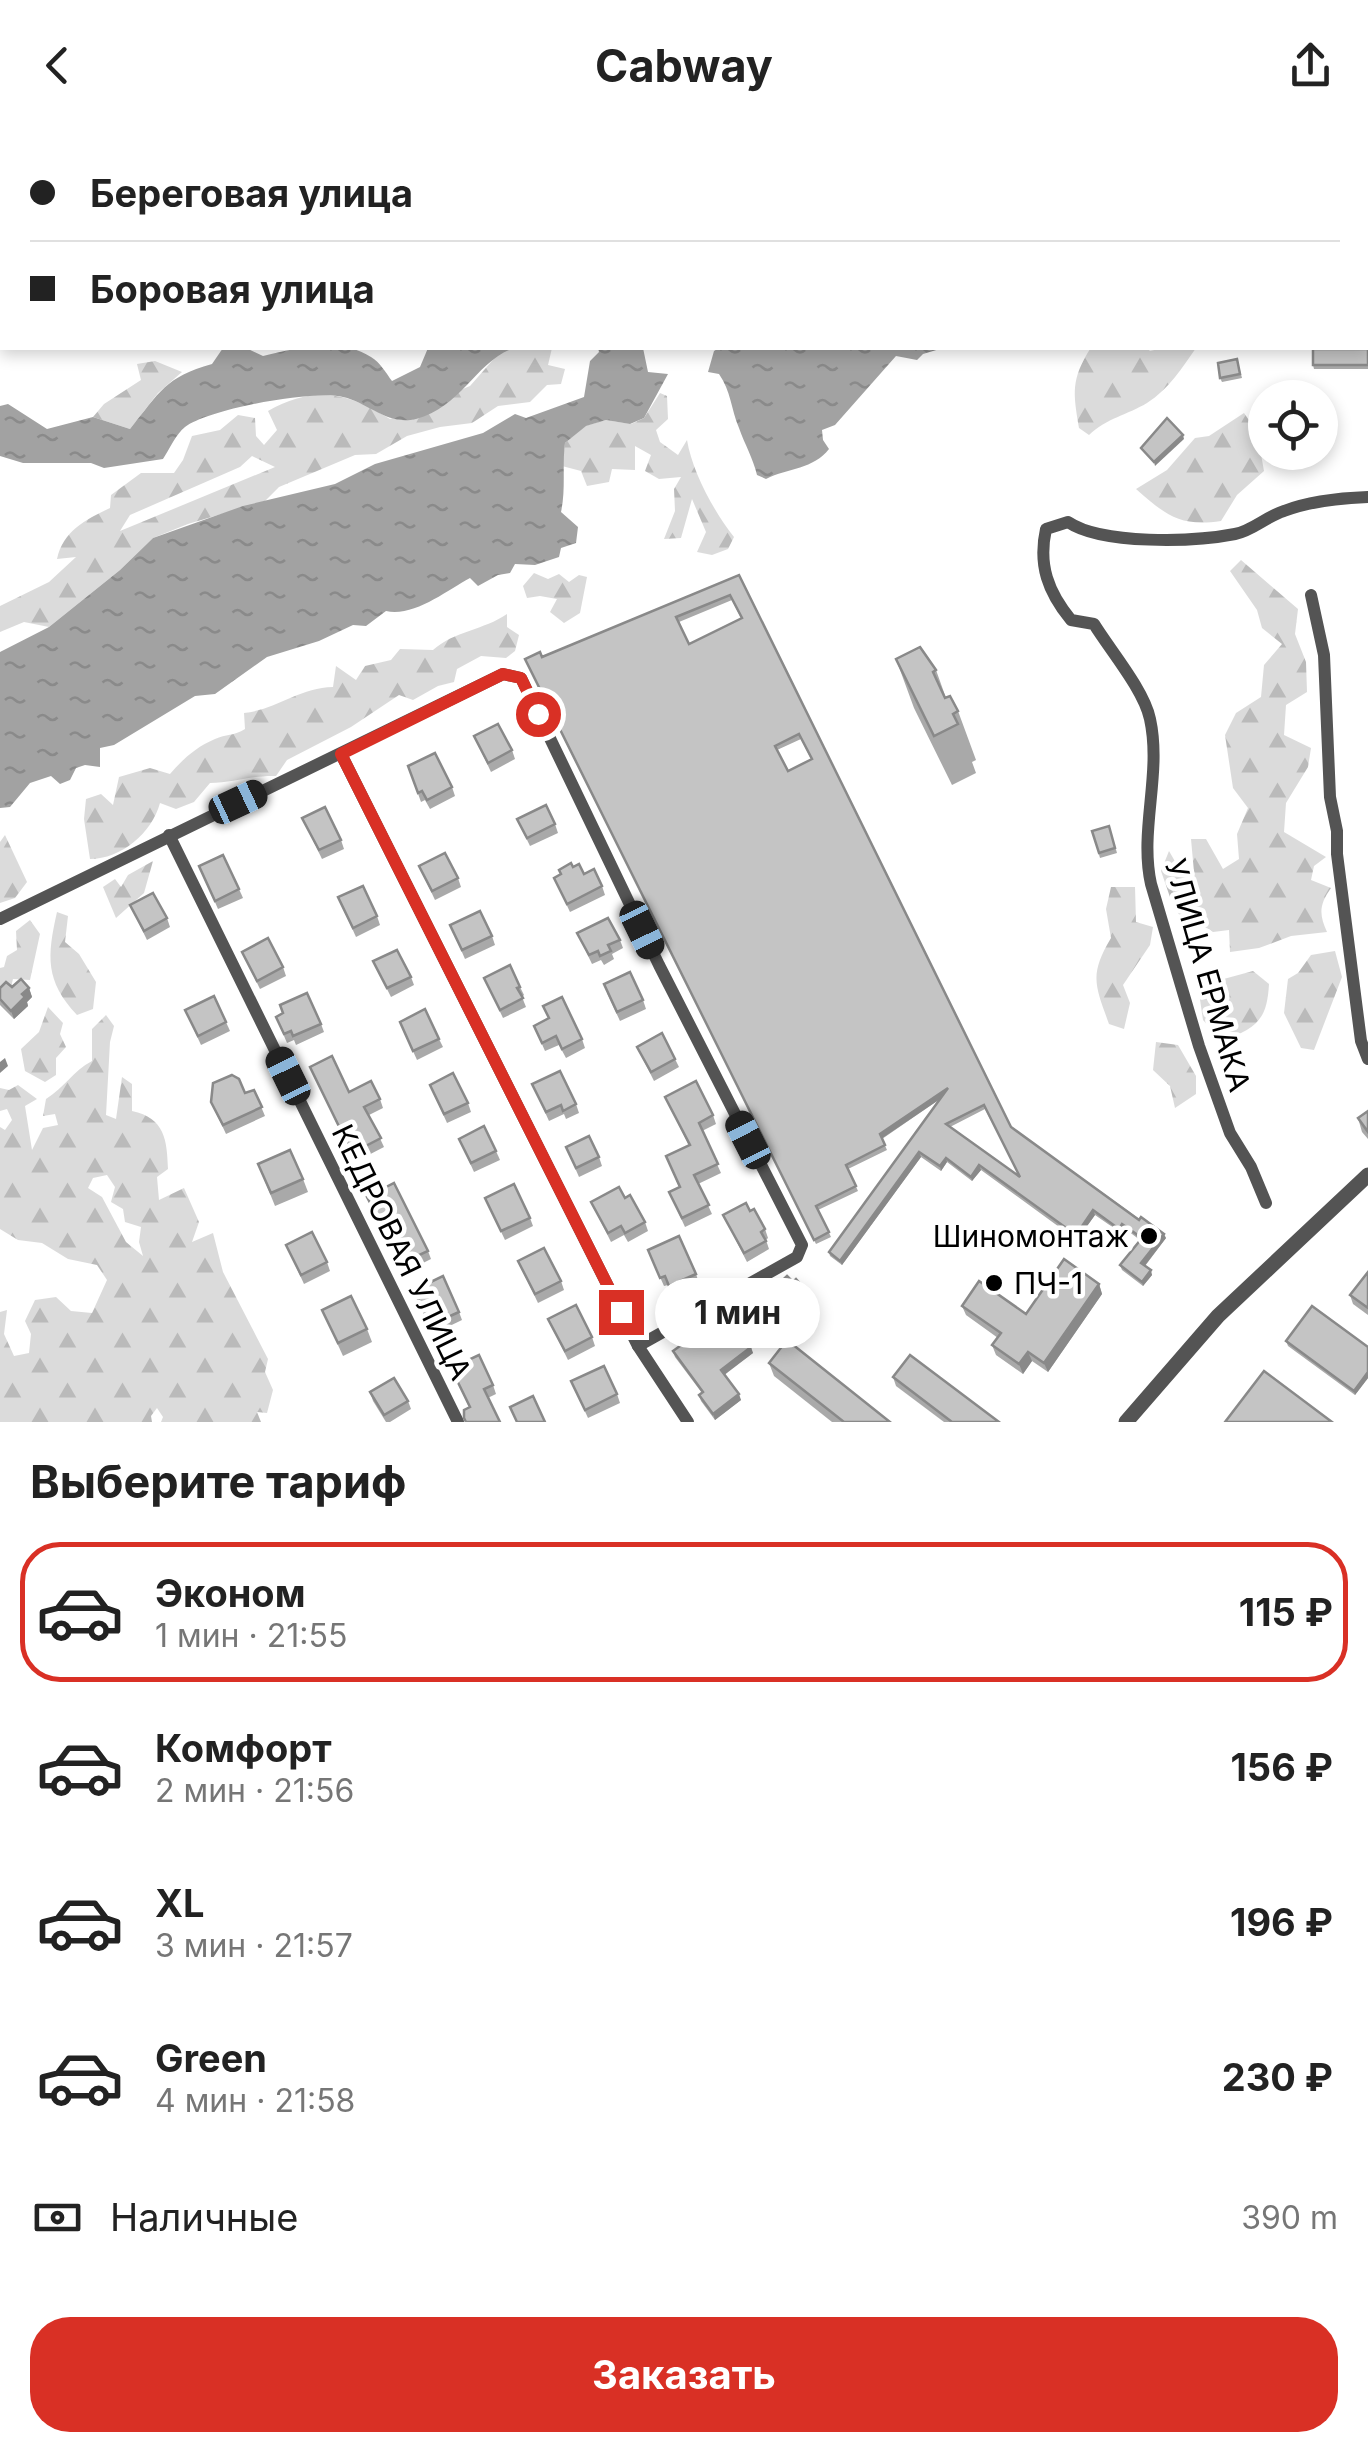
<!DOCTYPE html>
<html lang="ru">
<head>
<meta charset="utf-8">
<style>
	:root { --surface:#fff; --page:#f2f2f2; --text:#222; --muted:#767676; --line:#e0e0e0; --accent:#d93025 }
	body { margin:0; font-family:Inter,sans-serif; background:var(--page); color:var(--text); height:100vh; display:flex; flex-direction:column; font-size:38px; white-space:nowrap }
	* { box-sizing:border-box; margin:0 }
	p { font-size:32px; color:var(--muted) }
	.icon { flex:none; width:55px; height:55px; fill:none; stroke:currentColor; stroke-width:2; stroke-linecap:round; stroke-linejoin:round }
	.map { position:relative; height:1292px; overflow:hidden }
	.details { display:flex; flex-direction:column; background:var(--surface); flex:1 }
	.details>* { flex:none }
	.hud { position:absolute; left:0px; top:0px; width:1370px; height:220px; box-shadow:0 5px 15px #0003; display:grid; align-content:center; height:220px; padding:0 30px; background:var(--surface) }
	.buttons { position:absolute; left:1248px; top:250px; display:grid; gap:20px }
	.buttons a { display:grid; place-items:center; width:90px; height:90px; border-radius:50%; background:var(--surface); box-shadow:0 5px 15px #0003; font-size:50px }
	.end { position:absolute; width:45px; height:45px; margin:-22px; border:12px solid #d93025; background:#fff; box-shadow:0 0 0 5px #fff }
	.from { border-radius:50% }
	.bubble { position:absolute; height:70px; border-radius:35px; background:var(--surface); box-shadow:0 5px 15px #0003; font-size:32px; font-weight:700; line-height:70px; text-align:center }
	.car { position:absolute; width:30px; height:60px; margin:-30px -15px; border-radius:12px; box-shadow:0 0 8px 2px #0007; background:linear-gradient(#222 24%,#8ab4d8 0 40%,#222 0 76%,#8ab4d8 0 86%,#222 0) }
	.hud b { display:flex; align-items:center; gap:35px; height:95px; font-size:38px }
	.hud b+b { border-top:2px solid var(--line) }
	.hud i { width:25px; height:25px; background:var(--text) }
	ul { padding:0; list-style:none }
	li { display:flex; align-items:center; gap:30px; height:140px; margin:0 20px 15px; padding:0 10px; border:5px solid transparent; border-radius:40px }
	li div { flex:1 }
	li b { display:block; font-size:38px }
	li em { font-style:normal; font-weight:700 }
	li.active { border-color:var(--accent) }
	li>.icon { width:90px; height:90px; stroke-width:1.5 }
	h2 { padding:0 30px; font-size:45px; line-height:120px }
	.pay { display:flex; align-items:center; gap:25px; height:110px; padding:0 30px; font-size:38px }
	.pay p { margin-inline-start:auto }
	.action { display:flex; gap:20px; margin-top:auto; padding:20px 30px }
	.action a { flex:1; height:115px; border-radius:40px; background:var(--accent); color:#fff; font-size:40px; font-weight:700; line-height:115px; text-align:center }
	header { display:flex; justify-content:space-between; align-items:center; height:130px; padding:0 30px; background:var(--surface); font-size:45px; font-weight:700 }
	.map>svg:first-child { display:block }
	.forest { fill:url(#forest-firs); fill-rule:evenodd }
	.water { fill:url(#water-ripples) }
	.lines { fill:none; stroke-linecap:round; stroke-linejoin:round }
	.minor { stroke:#545454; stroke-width:12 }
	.tertiary { stroke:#545454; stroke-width:15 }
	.wall { fill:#a9a9a9; fill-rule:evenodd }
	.shaded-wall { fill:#898989 }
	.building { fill:#c4c4c4; stroke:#898989; stroke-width:2.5; fill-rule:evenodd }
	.route { stroke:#d93025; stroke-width:12 }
	.poi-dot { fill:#000; stroke:#fff; stroke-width:4 }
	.labels { text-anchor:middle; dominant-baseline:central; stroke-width:9; stroke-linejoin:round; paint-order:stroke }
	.street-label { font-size:30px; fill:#000; stroke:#fff }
	.poi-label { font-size:30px; fill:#000; stroke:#fff; text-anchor:end }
</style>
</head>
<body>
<header><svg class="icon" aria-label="back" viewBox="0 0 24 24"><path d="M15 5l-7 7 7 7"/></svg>Cabway<svg class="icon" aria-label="share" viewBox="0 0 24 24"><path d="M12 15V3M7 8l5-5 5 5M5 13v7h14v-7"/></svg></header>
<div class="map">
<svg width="1368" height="1292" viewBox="0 0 1368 1292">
	<defs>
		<pattern id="forest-firs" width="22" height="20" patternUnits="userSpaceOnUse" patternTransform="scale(2.5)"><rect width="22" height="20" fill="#dbdbdb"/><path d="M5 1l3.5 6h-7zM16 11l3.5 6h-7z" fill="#bababa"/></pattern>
		<pattern id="water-ripples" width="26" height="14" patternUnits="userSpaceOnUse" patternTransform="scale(2.5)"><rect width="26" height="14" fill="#a2a2a2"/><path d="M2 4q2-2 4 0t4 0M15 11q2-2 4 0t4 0" fill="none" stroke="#8a8a8a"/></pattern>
	</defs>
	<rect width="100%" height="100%" fill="#fff"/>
	<!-- forest -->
	<g class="forest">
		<path d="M514,218H552L548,235L565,239L561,254L547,255L530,272L498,276L472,293L440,297L407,306L376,324L355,325L279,357L265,371L188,394L153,408L120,440L49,497L24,492L0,502V476L49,452L76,427L57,429C63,401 85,390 110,378L111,365L141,343H174L183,330L192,306L220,300L238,285L255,288L256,306L264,315L277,300L268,281C314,255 347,262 390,289L470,256L499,223ZM252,326L275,337L120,401L130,385L240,337Z"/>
		<path d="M1147,218L1150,221L1163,218H1196C1182,238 1169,259 1147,273C1127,285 1107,288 1089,305L1079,298C1073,262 1071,250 1090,219Z"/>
		<path d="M155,231L182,242L158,263L130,299L93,287L104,274L141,250L137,234Z"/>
		<path d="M660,263L667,266L668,289L656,300L660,312L678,325L687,310C692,341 714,382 734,407L728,419L712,425L697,422L706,402L692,369L681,408L664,409L675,381L674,359L681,347L659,349L645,341L651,325L635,316V340L612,339L609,352L587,356L581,341L562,336L565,313L585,296L606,290L631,294L644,288Z"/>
		<path d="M1244,283L1257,302L1264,341L1237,365L1221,391C1179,397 1166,385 1136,359L1167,340L1195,308L1209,306Z"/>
		<path d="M1241,430L1298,479L1295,504L1306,532L1307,562L1286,575L1284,605L1311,618L1308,637L1286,673L1284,702L1326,727L1314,736L1311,750L1331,758C1319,775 1319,784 1327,802L1291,806L1259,818L1230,822L1229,800L1213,802L1200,794L1186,797L1171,770L1161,741L1169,721L1180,740L1195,753L1191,709H1206L1223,739L1239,729L1237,704L1248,678L1233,658L1225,605L1236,583L1261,567L1264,535L1282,514L1262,498L1257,480L1230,441Z"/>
		<path d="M534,443L548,449L559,444L569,452L579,445L587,447L580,483L564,493L550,482L557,469L540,466L527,468L523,456Z"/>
		<path d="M507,484V497L519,505L515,521L506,528L481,526L457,539L454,552L438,556L413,570L399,565L351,597L287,630L276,646C253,645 233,653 210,653L194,672L176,679L160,673C152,703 121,729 90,729L84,689L86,669L101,664L113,675L119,647L150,638L170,644C183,629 196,617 215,609C226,604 234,606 245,599L244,583C275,580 299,558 333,557L336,536L356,550L365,536L391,530L400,519L433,520C454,501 484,500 507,484Z"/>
		<path d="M5,705L27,752L15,768L0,773V712Z"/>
		<path d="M153,731L144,763L116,788L103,757L115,749L121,757L128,745Z"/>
		<path d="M1111,757H1135L1136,792L1153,797L1150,815L1123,855L1130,873L1124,899L1109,894C1095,855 1089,845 1111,808L1106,779Z"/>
		<path d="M57,782L68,786L65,812L79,824L96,852L93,879L77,885C45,851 47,826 57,782Z"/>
		<path d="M30,790L40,804L30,850L13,849L10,861L0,870V838L4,837L7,826L17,820L16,801Z"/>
		<path d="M1335,821L1342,847L1314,920L1301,918L1284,883L1288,849L1298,843L1311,825Z"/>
		<path d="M1253,841L1269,854C1267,892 1255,898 1222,911L1203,890L1198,856Z"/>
		<path d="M48,877L63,893L60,904L66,917L56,928V945L45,952L25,941L21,919L39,902Z"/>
		<path d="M106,885L114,896L110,912L106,985L116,989L122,947L132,954V981C165,988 167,1010 168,1039L157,1047L159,1070L184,1058L199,1092L192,1112L213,1103L223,1142L268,1229L265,1242L273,1260L267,1283L257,1282L261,1292H161L163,1287L157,1278L151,1286L152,1292H0V1182L7,1180L4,1204L14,1226L29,1223L31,1204L25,1191L35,1170L56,1167L71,1181L92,1183L107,1150L97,1135L68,1129L42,1113L18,1110L0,1099V997L5,1000L12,990L7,979L0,981V958L9,960L18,955L37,969L25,976L32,1020L43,998L58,995L55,984L43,986L46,969C64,958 73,941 92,931V899ZM107,1045L115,1057L111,1072L123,1079L125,1092L141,1097L139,1112L143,1126L126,1112L102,1067L88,1058L93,1048Z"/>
		<path d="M1156,912L1178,915L1196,946V964L1175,978L1170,956L1153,940Z"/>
	</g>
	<!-- water -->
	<g class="water">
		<path d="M223,218H246L263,226C295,218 341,207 371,227C380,232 386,243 392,251L420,237L428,218H514C476,231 462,277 416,289C388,296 369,273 343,267C316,259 208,279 185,297C176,304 169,320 163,329L104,338L91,333H23L0,326V276L8,274L47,299L93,287L130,299C160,262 165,247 212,234Z"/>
		<path d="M598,218H643L648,242L668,244L644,288L630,294L606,290L586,296L565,313C562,337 566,359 561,382L578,397L576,413L561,418L559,427L535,435L515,434L510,443L498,445L478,456L470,448C446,461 414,487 386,481L366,496L353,495L319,511L267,527L215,564L195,566L114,615L100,618V637L85,635L76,638L70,650L60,654L51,646L30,653L10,677L0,678V522L49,497L120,440L153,408L243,376L335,354L375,334L483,303L515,284L526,288L584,267L590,231L599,222Z"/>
		<path d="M719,218H943L923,224L917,230L896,226L835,295L822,300L823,310L829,319C814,339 788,338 766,349L757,345C753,328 745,315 739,298C731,279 731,261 719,244L708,242L714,221Z"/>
	</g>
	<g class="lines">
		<!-- minor -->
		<g class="minor">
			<path d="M1311,465L1324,525L1330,667L1337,701V724L1361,911L1368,929"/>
			<path d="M341,624L638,1216L688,1292"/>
			<path d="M169,705L458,1292"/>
			<path d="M0,789L503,544L521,548L659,835L802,1115L797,1127L638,1216"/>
			<path d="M1266,1073L1251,1037L1230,1003L1199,916L1151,754C1139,700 1162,644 1150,589C1144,560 1110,520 1094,494L1071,490C1048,462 1038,435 1046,399L1068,392C1102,415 1194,412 1235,404C1252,401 1267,386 1284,381C1310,371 1340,368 1368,367"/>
		</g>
		<!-- tertiary -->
		<path class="tertiary" d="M1126,1292L1218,1186L1368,1045"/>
	</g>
	<!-- wall -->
	<g class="wall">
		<path d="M1368,219V239H1314L1313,235Z"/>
		<path d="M1237,229L1242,248L1222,252L1220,248Z"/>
		<path d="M739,445L1011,997L1166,1108L1145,1136L1152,1145L1143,1156L1122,1140L1120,1135L1140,1110L1124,1098L1121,1103L1095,1085L1077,1110L981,1040L972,1051L947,1032L941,1041L921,1027L842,1135L830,1126L829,1122L940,969L882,1009L887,1020L848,1039L858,1061L818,1080L831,1107L816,1114L527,533ZM732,470L741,488L689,514L679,492ZM801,609L811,629L788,641L777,620ZM985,979L1019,1046L950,997Z"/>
		<path d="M896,529L936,540L946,568L958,581L976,630L972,632L976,643L952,655L914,578Z"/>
		<path d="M474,606L512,620L515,629L491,642Z"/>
		<path d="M408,636L452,657L455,666L430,679L425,670L421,672Z"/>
		<path d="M302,688L341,710L344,719L322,729Z"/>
		<path d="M517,689L555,694L558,703L530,716Z"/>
		<path d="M1109,696L1117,723L1100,728L1092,701Z"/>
		<path d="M199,736L239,759L243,768L218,779Z"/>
		<path d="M419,736L458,748L461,757L435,770Z"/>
		<path d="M573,737L602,756L605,765L570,782L554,748Z"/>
		<path d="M338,767L377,786L380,795L356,807Z"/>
		<path d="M130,775L167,788L170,797L147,810Z"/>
		<path d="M450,795L492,806L495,815L465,829Z"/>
		<path d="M577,803L620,810L623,818L612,824L614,829L604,835L601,830L592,834Z"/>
		<path d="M242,822L283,837L286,846L260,859Z"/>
		<path d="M373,831L411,847L414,855L391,867Z"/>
		<path d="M484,848L520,857L524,865L522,867L526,877L503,888Z"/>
		<path d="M0,858H29L32,867L27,872L28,876L14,889L0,875Z"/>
		<path d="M607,863L643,870L646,879L620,891Z"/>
		<path d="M543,876L582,909L585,918L566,928L559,915L545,921L534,896L548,888Z"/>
		<path d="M185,880L226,892L230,901L201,915Z"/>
		<path d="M276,887L321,894L324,902L296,915L294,910L287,913Z"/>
		<path d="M400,892L439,909L443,917L417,930Z"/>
		<path d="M637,917L675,929L679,937L654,951Z"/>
		<path d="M310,937L349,962L380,969L383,978L369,985L384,1017L355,1032Z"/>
		<path d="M532,954L576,974L579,983L566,989L564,984L549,991Z"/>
		<path d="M430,955L468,973L471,982L447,993Z"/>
		<path d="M254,960L265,986L226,1004L211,972Z"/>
		<path d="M665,967L713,985L716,994L702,1001L721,1043L698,1054L712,1084L685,1097L669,1062L679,1057L666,1026L689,1016Z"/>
		<path d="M1368,981V1009L1362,1002L1358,988Z"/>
		<path d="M459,1009L496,1021L500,1030L474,1042Z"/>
		<path d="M566,1017L599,1027L602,1036L579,1047Z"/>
		<path d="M258,1034L303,1049L308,1062L275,1076Z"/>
		<path d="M367,1067L428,1121L431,1129L405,1142Z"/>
		<path d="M485,1068L530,1088L533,1096L505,1110Z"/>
		<path d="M625,1068L645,1092L648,1101L628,1112L624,1105L611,1112L591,1072Z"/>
		<path d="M750,1081L765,1099L768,1108L766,1110L769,1119L747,1132L723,1085Z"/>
		<path d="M286,1115L327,1132L330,1141L304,1154Z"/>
		<path d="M648,1120L696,1144L699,1153L672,1165L668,1155L664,1156Z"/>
		<path d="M518,1131L561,1151L564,1160L538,1173Z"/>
		<path d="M1368,1142V1185L1353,1174L1350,1165Z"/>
		<path d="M1099,1154L1102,1164L1048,1242L1032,1231L1023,1244L996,1225L992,1215L998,1208L966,1185L962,1176L1026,1184Z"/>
		<path d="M414,1160L459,1182L462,1190L433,1204Z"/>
		<path d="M322,1180L367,1199L372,1212L343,1226Z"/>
		<path d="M759,1188L761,1194L744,1207L753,1223L724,1244L741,1270L715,1290L701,1271L699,1265L702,1263L675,1227L673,1221Z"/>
		<path d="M548,1189L592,1207L595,1216L568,1230Z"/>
		<path d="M1286,1211L1368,1217V1248L1355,1265L1288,1216Z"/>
		<path d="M769,1233L890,1292H832L774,1246Z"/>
		<path d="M451,1238L493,1255L496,1264L469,1277Z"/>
		<path d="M893,1247L999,1292H944L896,1256Z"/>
		<path d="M571,1251L617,1264L620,1273L588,1288Z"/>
		<path d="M370,1262L408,1271L411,1279L390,1292H386L373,1271Z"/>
	</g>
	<!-- shaded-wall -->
	<g class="shaded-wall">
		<path d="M1183,305L1184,309L1155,336L1154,332Z"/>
		<path d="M29,858L32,867L27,872L28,876L14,889L11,881L22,864Z"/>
		<path d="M5,928L8,936L0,943V932Z"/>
		<path d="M948,958L949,963L881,1009L880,1004Z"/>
		<path d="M919,1022L921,1027L842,1135L840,1131Z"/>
		<path d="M946,1028L947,1032L941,1041L940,1036Z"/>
		<path d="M979,1035L981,1040L972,1051L971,1047Z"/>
		<path d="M1093,1080L1095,1085L1077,1110L1076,1105Z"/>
		<path d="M1164,1104L1166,1108L1143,1138L1141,1133Z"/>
		<path d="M1151,1140L1152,1145L1143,1156L1142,1152Z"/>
		<path d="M1099,1154L1102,1164L1048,1242L1044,1233Z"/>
		<path d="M808,1170L809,1174L795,1187L793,1183Z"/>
		<path d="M759,1188L761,1194L742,1208L740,1202Z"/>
		<path d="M751,1217L753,1223L723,1246L721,1240Z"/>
		<path d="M1028,1222L1032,1231L1023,1244L1019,1234Z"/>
		<path d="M1368,1242V1248L1355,1265L1354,1261Z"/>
		<path d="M739,1264L741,1270L715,1290L713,1284Z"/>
	</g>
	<!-- building -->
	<g class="building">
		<rect x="1313" y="219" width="55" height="16"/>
		<path d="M1237,229L1240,244L1220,248L1218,233Z"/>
		<path d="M1167,288L1183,305L1154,332L1141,318Z"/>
		<path d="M739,445L1011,997L1139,1090L1141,1087L1164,1104L1141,1133L1151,1140L1142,1152L1120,1135L1142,1108L1122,1094L1119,1099L1093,1080L1076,1105L979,1035L971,1047L946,1028L940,1036L919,1022L840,1131L829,1122L948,958L880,1004L885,1015L846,1035L856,1056L816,1076L829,1102L814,1110L525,529L540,522L542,527ZM730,465L742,488L689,514L676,487ZM799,604L812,629L788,641L775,616ZM984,975L1020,1047L946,994Z"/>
		<path d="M920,517L936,540L933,542L945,568L950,566L958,581L953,584L958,594L934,606L896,529Z"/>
		<path d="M498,594L512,620L488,633L474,606Z"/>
		<path d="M435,623L452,657L427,670L422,661L418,663L408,636Z"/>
		<path d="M546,675L555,694L527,708L517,689Z"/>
		<path d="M325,677L341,710L319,720L302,688Z"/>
		<path d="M1109,696L1115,718L1099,723L1092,701Z"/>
		<path d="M445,723L458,748L432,761L419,736Z"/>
		<path d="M223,725L239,759L215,771L199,736Z"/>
		<path d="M571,733L573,737L579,734L584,744L594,739L602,756L567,774L554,748L561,744L559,740Z"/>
		<path d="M363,756L377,786L353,798L338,767Z"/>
		<path d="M153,763L167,788L144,801L130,775Z"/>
		<path d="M480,781L492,806L462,820L450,795Z"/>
		<path d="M608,788L620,810L608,815L611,821L600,826L598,821L589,825L577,803Z"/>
		<path d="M268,808L283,837L257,851L242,822Z"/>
		<path d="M397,820L411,847L387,858L373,831Z"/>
		<path d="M510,835L520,857L517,858L523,868L500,880L484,848Z"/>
		<path d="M630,842L643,870L617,882L604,854Z"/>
		<path d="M21,849L29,858L22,864L25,867L11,881L0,869V858L6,852L12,857Z"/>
		<path d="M307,863L321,894L293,906L291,901L284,904L276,887L283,883L280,875Z"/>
		<path d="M214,866L226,892L198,906L185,880Z"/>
		<path d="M562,867L582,909L562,919L556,906L542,913L534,896L549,888L543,876Z"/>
		<path d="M425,879L439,909L413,921L400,892Z"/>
		<path d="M662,903L675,929L651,942L637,917Z"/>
		<path d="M332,926L349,962L371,951L380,969L364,977L381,1008L352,1023L310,937Z"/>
		<path d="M560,941L576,974L563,981L561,975L546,982L532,954Z"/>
		<path d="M453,943L468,973L444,984L430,955Z"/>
		<path d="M232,945L239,949L245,963L254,960L262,977L223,995L211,972L213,953Z"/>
		<path d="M696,951L713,985L699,993L718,1034L694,1045L709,1075L682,1088L669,1062L680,1057L666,1026L690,1015L665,967Z"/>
		<path d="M1368,981V1002L1358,988Z"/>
		<path d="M484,996L496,1021L471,1033L459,1009Z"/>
		<path d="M589,1006L599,1027L576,1038L566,1017Z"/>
		<path d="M290,1020L303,1049L271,1063L258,1034Z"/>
		<path d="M394,1053L428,1121L402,1133L367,1067Z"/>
		<path d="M514,1054L530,1088L501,1101L485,1068Z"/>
		<path d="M619,1057L625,1068L630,1065L645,1092L625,1103L621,1096L608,1103L591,1072Z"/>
		<path d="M746,1073L750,1081L754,1079L765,1099L761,1102L766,1111L744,1123L723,1085Z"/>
		<path d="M312,1102L327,1132L301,1145L286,1115Z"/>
		<path d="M679,1106L696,1144L669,1156L665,1146L660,1148L648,1120Z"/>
		<path d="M544,1118L561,1151L535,1164L518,1131Z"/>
		<path d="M1064,1129L1099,1154L1044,1233L1028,1222L1019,1234L992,1215L1001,1203L962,1176L979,1151L1026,1184Z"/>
		<path d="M1368,1142V1178L1350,1165Z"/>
		<path d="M443,1146L459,1182L430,1195L414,1160Z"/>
		<path d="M787,1146L793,1152L796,1149L804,1158L800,1161L808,1170L793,1183L788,1177L785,1180L771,1161Z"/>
		<path d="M351,1166L367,1199L338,1213L322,1180Z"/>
		<path d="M745,1169L759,1188L740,1202L751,1217L721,1240L739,1264L713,1284L699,1265L703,1262L673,1221Z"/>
		<path d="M576,1175L592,1207L565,1221L548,1189Z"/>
		<path d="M1312,1176L1368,1217V1242L1354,1261L1286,1211Z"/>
		<path d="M787,1210L890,1292H844L769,1233Z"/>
		<path d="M479,1225L493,1255L484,1259L500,1292H466L464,1288V1280L470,1277L451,1238Z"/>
		<path d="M910,1225L999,1292H952L893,1247Z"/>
		<path d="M604,1236L617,1264L585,1280L571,1251Z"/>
		<path d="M1264,1241L1332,1292H1225Z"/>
		<path d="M394,1248L408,1271L384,1285L370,1262Z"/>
		<path d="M533,1266L545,1292H517L510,1277Z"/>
	</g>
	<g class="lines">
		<!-- route -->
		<path class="route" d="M538,584L521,548L503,544L341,624L621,1182"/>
	</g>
	<!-- markers -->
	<g class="poi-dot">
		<circle cx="1149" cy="1106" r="10"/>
		<circle cx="994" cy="1153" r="10"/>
	</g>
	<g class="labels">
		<!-- street labels -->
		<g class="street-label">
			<text transform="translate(1208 845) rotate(74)">УЛИЦА ЕРМАКА</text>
			<text transform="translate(402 1122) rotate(64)">КЕДРОВАЯ УЛИЦА</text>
		</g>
		<!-- poi labels -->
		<g class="poi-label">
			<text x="1129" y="1106">Шиномонтаж</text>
			<text x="1014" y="1153" text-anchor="start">ПЧ-1</text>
		</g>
	</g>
</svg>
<div class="buttons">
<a><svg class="icon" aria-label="locate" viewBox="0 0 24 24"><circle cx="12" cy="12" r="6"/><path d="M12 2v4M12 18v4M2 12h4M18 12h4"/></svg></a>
</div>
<i class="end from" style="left:538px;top:584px"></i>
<i class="end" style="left:621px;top:1182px"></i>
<div class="bubble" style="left:655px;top:1148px;width:165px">1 мин</div>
<i class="car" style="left:238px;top:672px;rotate:65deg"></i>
<i class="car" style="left:642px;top:800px;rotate:154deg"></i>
<i class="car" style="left:288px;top:946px;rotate:334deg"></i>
<i class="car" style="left:748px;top:1010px;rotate:333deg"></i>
<div class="hud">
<b><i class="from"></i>Береговая улица</b>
<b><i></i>Боровая улица</b>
</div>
</div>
<section class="details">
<h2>Выберите тариф</h2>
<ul>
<li class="active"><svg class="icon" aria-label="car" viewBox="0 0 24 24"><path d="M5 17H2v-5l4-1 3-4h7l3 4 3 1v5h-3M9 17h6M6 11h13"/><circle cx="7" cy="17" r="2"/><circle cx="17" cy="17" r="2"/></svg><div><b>Эконом</b><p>1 мин · 21:55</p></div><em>115 ₽</em></li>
<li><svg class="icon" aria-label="car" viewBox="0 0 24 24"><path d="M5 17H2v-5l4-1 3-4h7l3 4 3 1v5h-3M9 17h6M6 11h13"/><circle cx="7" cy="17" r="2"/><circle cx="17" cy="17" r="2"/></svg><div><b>Комфорт</b><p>2 мин · 21:56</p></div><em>156 ₽</em></li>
<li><svg class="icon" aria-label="car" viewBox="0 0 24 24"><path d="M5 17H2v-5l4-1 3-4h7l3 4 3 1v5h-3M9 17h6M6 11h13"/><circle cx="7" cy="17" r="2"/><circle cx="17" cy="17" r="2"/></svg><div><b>XL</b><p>3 мин · 21:57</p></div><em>196 ₽</em></li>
<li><svg class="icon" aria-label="car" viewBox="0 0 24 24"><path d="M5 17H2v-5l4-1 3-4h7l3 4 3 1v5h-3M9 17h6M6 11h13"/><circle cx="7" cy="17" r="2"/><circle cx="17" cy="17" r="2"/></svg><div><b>Green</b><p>4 мин · 21:58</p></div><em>230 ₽</em></li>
</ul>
<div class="pay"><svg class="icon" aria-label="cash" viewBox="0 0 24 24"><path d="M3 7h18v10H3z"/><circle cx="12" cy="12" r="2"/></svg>Наличные<p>390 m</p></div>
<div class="action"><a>Заказать</a></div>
</section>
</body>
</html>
